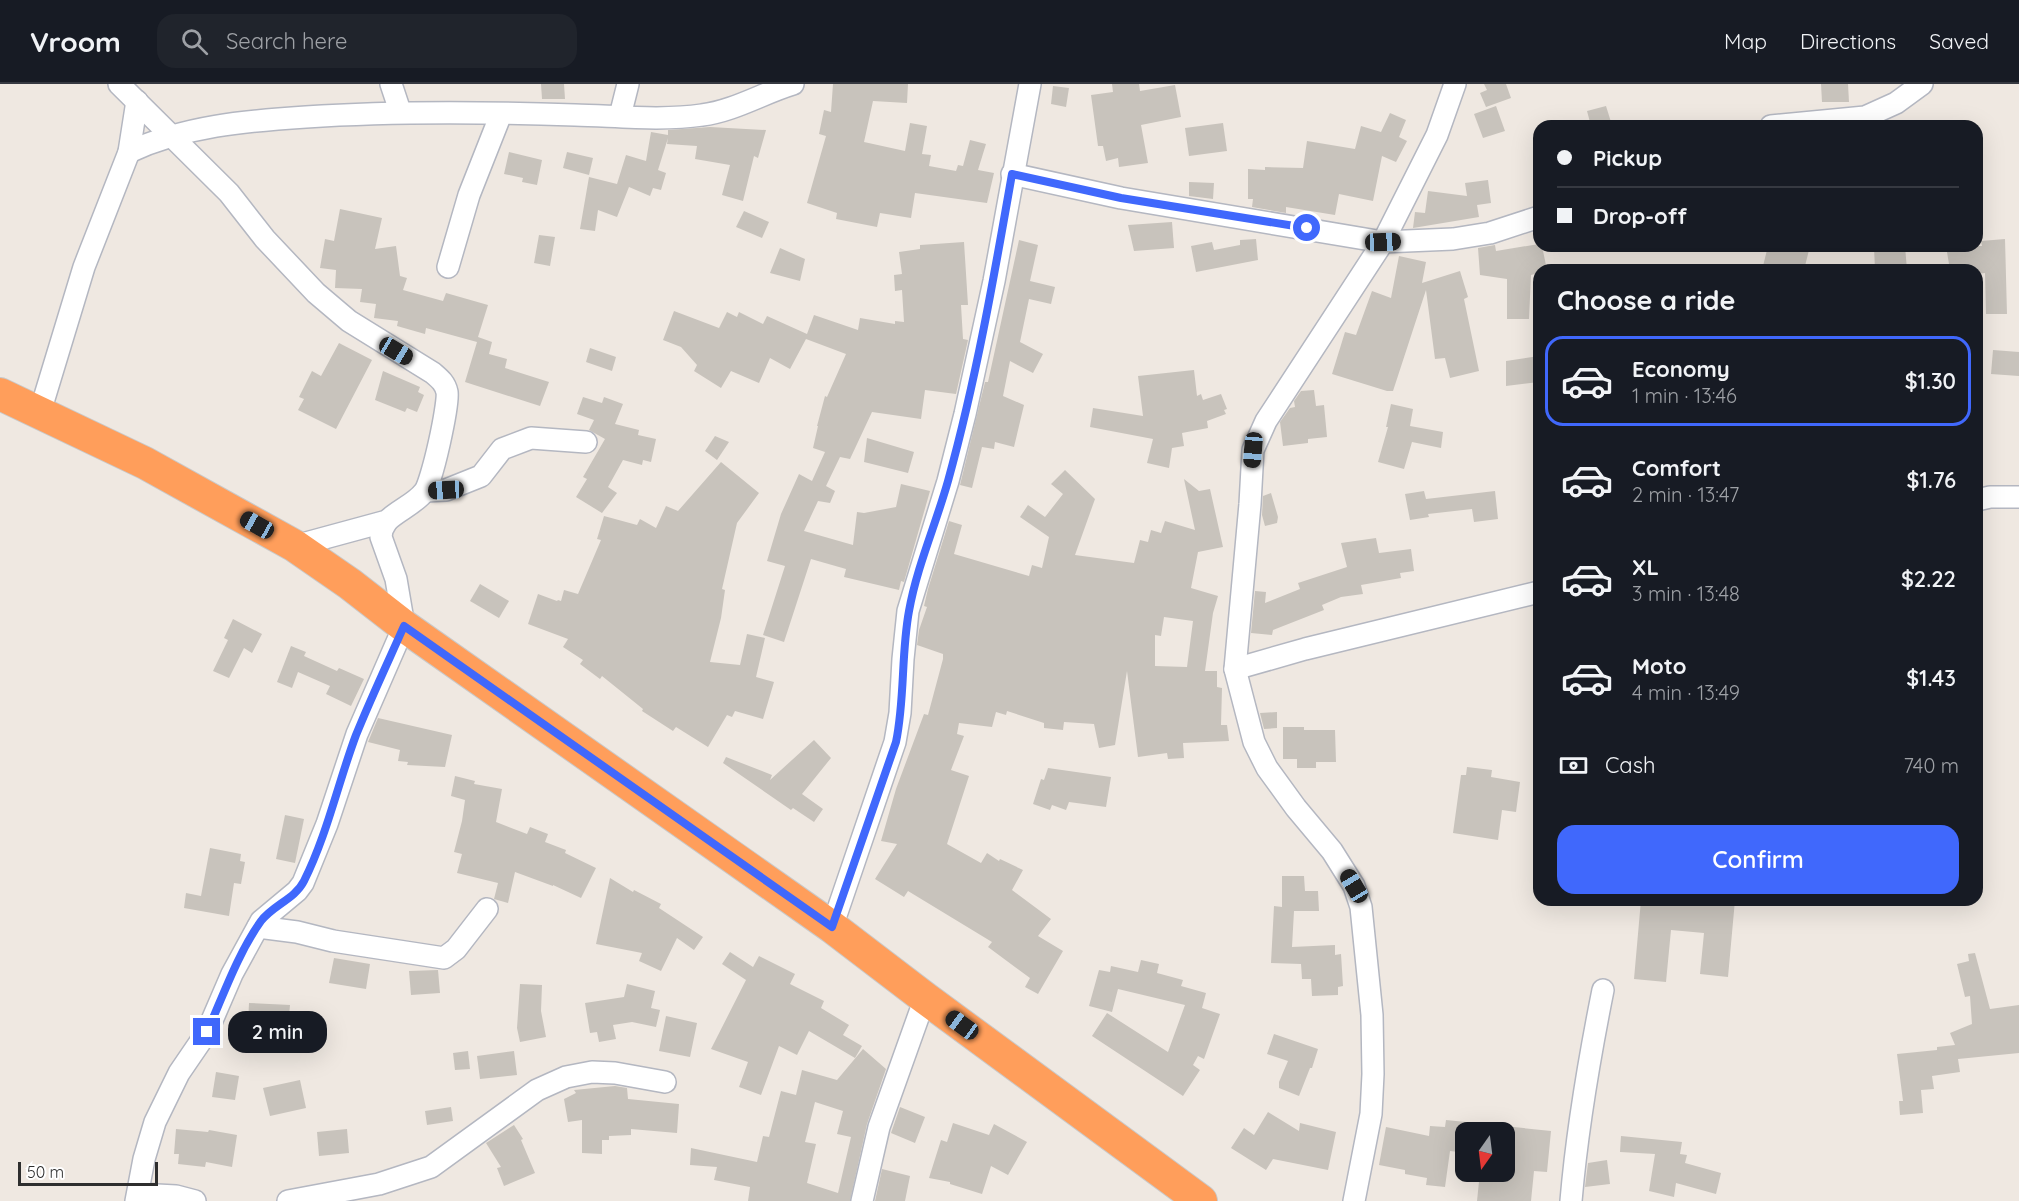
<!DOCTYPE html>
<html lang="en">
<head>
<meta charset="utf-8">
<style>
	:root { --surface:#171b24; --page:#20242c; --text:#f1f3f6; --muted:#9ea1a6; --line:#363941; --accent:#4068fc }
	body { margin:0; font-family:Quicksand,sans-serif; background:var(--page); color:var(--text); height:100vh; display:flex; flex-direction:column; font-size:22px; white-space:nowrap }
	* { box-sizing:border-box; margin:0 }
	p { font-size:20px; color:var(--muted) }
	.icon { flex:none; width:33px; height:33px; fill:none; stroke:currentColor; stroke-width:2; stroke-linecap:round; stroke-linejoin:round }
	.map { position:relative; flex:1; overflow:hidden }
	.details { position:absolute; left:1533px; top:180px; width:450px; height:642px; display:flex; flex-direction:column; background:var(--surface); border-radius:18px; box-shadow:0 6px 24px #0002 }
	.details>* { flex:none }
	.banner { position:absolute; left:1533px; top:36px; width:450px; height:132px; border-radius:18px; box-shadow:0 6px 24px #0002; display:grid; align-content:center; height:132px; padding:0 24px; background:var(--surface) }
	.needle { width:39px; rotate:194deg }
	.tools { position:absolute; left:1455px; top:1038px; display:grid; gap:12px }
	.tools a { display:grid; place-items:center; width:60px; height:60px; border-radius:12px; background:var(--surface); box-shadow:0 6px 24px #0002; font-size:30px }
	.scale { position:absolute; left:18px; bottom:15px; width:140px; box-sizing:border-box; padding-left:6px; border:3px solid #2e2e2e; border-top:0; font-size:16px; line-height:21px; white-space:nowrap; color:#2e2e2e; -webkit-text-stroke:4px #fff; paint-order:stroke }
	.end { position:absolute; width:27px; height:27px; margin:-14px; border:8px solid #4068fc; background:#fff; box-shadow:0 0 0 3px #fff }
	.from { border-radius:50% }
	.bubble { position:absolute; height:42px; border-radius:18px; background:var(--surface); box-shadow:0 6px 24px #0002; font-size:20px; font-weight:600; line-height:42px; text-align:center }
	.car { position:absolute; width:18px; height:36px; margin:-18px -9px; border-radius:8px; box-shadow:0 0 4px 2px #0007; background:linear-gradient(#222 24%,#8ab4d8 0 40%,#222 0 76%,#8ab4d8 0 86%,#222 0) }
	.banner b { display:flex; align-items:center; gap:21px; height:57px; font-size:22px }
	.banner b+b { border-top:2px solid var(--line) }
	.banner i { width:15px; height:15px; background:var(--text) }
	ul { padding:0; list-style:none }
	li { display:flex; align-items:center; gap:18px; height:90px; margin:0 12px 9px; padding:0 12px; border:3px solid transparent; border-radius:18px }
	li div { flex:1 }
	li b { display:block; font-size:22px }
	li em { font-style:normal; font-weight:600 }
	li.active { border-color:var(--accent) }
	li>.icon { width:54px; height:54px; stroke-width:1.5 }
	h2 { padding:0 24px; font-size:27px; line-height:72px }
	.pay { display:flex; align-items:center; gap:15px; height:66px; padding:0 24px; font-size:22px }
	.pay p { margin-inline-start:auto }
	.action { display:flex; gap:12px; margin-top:auto; padding:12px 24px }
	.action a { flex:1; height:69px; border-radius:18px; background:var(--accent); color:#fff; font-size:24px; font-weight:600; line-height:69px; text-align:center }
	header { display:flex; align-items:center; gap:36px; box-sizing:border-box; height:84px; padding:0 30px; background:var(--surface); border-bottom:2px solid var(--line) }
	header strong { font-size:28px }
	nav { display:flex; gap:33px; margin-inline-start:auto; font-size:21px }
	.search { width:420px; height:54px; background:var(--page); display:flex; align-items:center; gap:15px; box-sizing:border-box; padding:0 21px; border-radius:18px; color:var(--muted); font-size:22px }
	.map>svg:first-child { display:block }
	.building { fill:#c8c3bc; fill-rule:evenodd }
	.lines { fill:none; stroke-linecap:round; stroke-linejoin:round }
	.minor-casing { stroke:#b4b7c1; stroke-width:24 }
	.highway-casing { stroke:#c9c9c9; stroke-width:34 }
	.minor { stroke:#fff; stroke-width:21 }
	.highway { stroke:#ff9e5b; stroke-width:32 }
	.route { stroke:#4068fc; stroke-width:8 }
</style>
</head>
<body>
<header>
<strong>Vroom</strong>
<div class="search"><svg class="icon" aria-label="search" viewBox="0 0 24 24"><circle cx="10" cy="10" r="6"/><path d="M15 15l6 6"/></svg>Search here</div>
<nav><a>Map</a><a>Directions</a><a>Saved</a></nav>
</header>
<div class="map">
<svg width="2019" height="1117" viewBox="0 0 2019 1117">
	<rect width="100%" height="100%" fill="#efe8e1"/>
	<!-- building -->
	<g class="building">
		<path d="M541,0H564L565,15H542Z"/>
		<path d="M833,0H908L907,19L873,17L864,58L905,67L910,39L927,42L922,70L931,71L929,82L956,87L958,81L963,82L970,56L986,60L978,86L994,89L987,119L915,109L911,134L880,129L877,143L836,135L837,129L807,119L826,52L819,50L824,26L831,28Z"/>
		<path d="M1112,0H1139L1140,7L1175,1L1181,33L1141,41L1148,79L1119,83L1118,74L1106,77L1103,62H1098L1091,11L1113,8Z"/>
		<path d="M1484,0H1506L1511,14L1486,23L1480,9L1487,6Z"/>
		<path d="M1821,0H1848L1849,18H1822Z"/>
		<path d="M1053,2L1069,4L1066,23L1051,20Z"/>
		<path d="M1496,22L1505,47L1483,54L1474,30Z"/>
		<path d="M1606,22L1611,38L1591,42L1587,27Z"/>
		<path d="M1390,29L1406,36L1399,53L1407,57L1396,78L1382,72L1373,117L1339,110L1335,131L1286,123V129L1252,123L1253,115H1248V85L1265,86V83L1303,84L1307,57L1355,65L1361,42L1381,48Z"/>
		<path d="M1223,39L1227,67L1189,72L1185,44Z"/>
		<path d="M710,43L766,46L758,74L754,72L743,117L722,111L730,81L695,75L697,62L667,60L668,54L658,86L666,89L661,106L653,104L650,112L629,103L617,133L598,126L595,147L580,145L589,93L617,100L626,71L646,77L651,48L668,51V46Z"/>
		<path d="M509,68L542,76L537,101L522,98L523,94L504,90Z"/>
		<path d="M567,68L593,74L589,91L563,84Z"/>
		<path d="M1488,96L1491,119L1477,121L1479,133L1413,144L1415,128L1425,129L1428,107L1467,112L1465,99Z"/>
		<path d="M1189,98L1214,99L1213,115L1189,112Z"/>
		<path d="M340,125L382,134L375,165L396,162L400,192L407,194L403,206L443,217L446,209L488,221L478,253L492,258L489,270L507,275L505,284L549,298L540,322L465,298L477,258L426,244L425,250L397,242L398,237L374,234L376,220L360,218L362,205L335,204L336,186L320,184L325,155L334,157Z"/>
		<path d="M744,127L769,138L762,154L736,143Z"/>
		<path d="M1172,138L1174,164L1134,167L1128,141Z"/>
		<path d="M539,151L555,153L550,182L534,179Z"/>
		<path d="M1256,155L1258,176L1196,188L1191,162L1212,158L1214,166L1240,161V156Z"/>
		<path d="M2005,155L2007,230H1986L1985,189L1977,190V186H1950L1946,162H1982L1981,157Z"/>
		<path d="M1019,156L1038,161L1030,197L1055,203L1051,220L1029,215L1020,258L1043,270L1033,289L1010,277L1003,312L1024,321L1014,363L995,358L994,365L982,363L972,404L960,401L985,298H988Z"/>
		<path d="M964,158L968,221H961L963,255L968,256L956,310L925,306L921,335L872,328L850,375L840,373L826,402L835,407L830,419L818,417L804,447L853,461L857,428L864,429L896,423L901,400L930,407L904,498L901,497L899,506L844,493L846,485L811,475L784,558L763,551L785,482L767,477L781,430L799,390L812,397L825,368L813,364L818,342H817L825,312L827,313L846,270L806,255L790,285L770,274L759,299L731,287L721,304L694,287L697,281L681,263L663,256L674,227L719,244L727,228L737,233L739,228L763,240L767,232L807,250L814,231L858,246L860,234L895,240V237L904,238L902,206L895,207L894,191L902,190L899,168L920,165V161Z"/>
		<path d="M1539,160V162H1542L1547,186H1539V189L1531,191L1529,235H1507V195L1480,191L1478,164L1495,161L1496,167Z"/>
		<path d="M1768,162H1810L1804,186H1762Z"/>
		<path d="M1905,162L1907,186L1875,185L1874,164Z"/>
		<path d="M780,164L805,175L800,197L770,189Z"/>
		<path d="M1399,172L1426,178L1422,199L1460,187L1468,213L1464,215L1479,287L1450,294L1445,274L1435,275L1426,206L1393,307H1387L1332,290L1345,248L1356,251L1372,207L1391,214Z"/>
		<path d="M339,259L372,276L336,345L298,326L304,315L299,313L312,287L321,292Z"/>
		<path d="M590,264L616,273L612,287L586,278Z"/>
		<path d="M1993,266L2019,268V292L1991,290Z"/>
		<path d="M1539,272V298L1506,302V277Z"/>
		<path d="M1194,286L1197,312L1201,310L1203,316L1221,310L1227,325L1224,326L1226,330L1207,337L1208,344L1182,349L1184,362L1172,364L1169,384L1147,379L1153,355L1090,343L1093,324L1143,332L1138,292Z"/>
		<path d="M383,287L420,303L418,308L424,311L417,328L407,324L405,328L375,316Z"/>
		<path d="M1314,306L1316,322L1324,321L1327,353L1308,355V359L1283,362L1280,338L1290,324L1295,323L1294,317L1301,307Z"/>
		<path d="M583,313L602,319L604,313L623,320L615,340L639,346L638,351L656,355L651,378L643,376L642,381L623,376L608,403L617,409L602,429L576,413L587,395L583,393L605,355L589,346L594,336L577,330Z"/>
		<path d="M1391,320L1413,325L1410,342L1443,348L1441,364L1412,358L1404,385L1378,378L1388,343H1386Z"/>
		<path d="M715,352L729,358L717,376L705,367Z"/>
		<path d="M867,354L914,368L908,389L864,378Z"/>
		<path d="M721,378L759,409L737,439L722,505L725,506L721,534L710,578L740,581L747,550L765,554L756,593L774,598L763,635L735,627L732,633L727,631L708,663L676,643L673,647L642,627L643,625L602,592L600,595L580,580L583,576L563,563L568,555L528,540L538,510L557,517L558,516L561,517L564,506L578,510L601,456L597,455L604,432L637,441L640,435L656,444L666,422L678,427Z"/>
		<path d="M1065,386L1095,415L1075,471L1134,479L1140,456L1148,458L1151,446L1161,449L1165,437L1195,446L1184,395L1199,407L1210,405L1223,463L1198,468L1191,504L1218,512L1213,529L1205,587H1217V603L1222,604L1221,641H1227L1229,657L1183,659L1184,674L1168,675L1167,669L1138,673L1127,587L1115,661L1099,664L1094,640L1064,638L1063,646L1044,644V639L1007,627L1006,631L996,628L992,643L959,639L957,650L964,652L951,686L969,692L947,760L981,779L987,769L999,777L1000,775L1023,786L1012,806L1051,835L1038,852L1063,867L1038,910L1025,903L1030,894L988,863L992,858L908,807L904,813L875,795L897,760L881,757L896,705L924,630L928,631L943,575V570L917,561L919,546L927,523L924,522L928,505L949,437L962,441L954,470L1029,492L1032,481L1042,484L1049,453L1020,433L1028,421L1045,433L1063,410L1051,400ZM1164,533L1193,537L1187,583L1155,582V551L1161,552Z"/>
		<path d="M1424,407L1426,415L1495,407L1498,435L1474,438L1472,425L1428,430L1429,433L1410,436L1405,410Z"/>
		<path d="M1271,409L1278,433L1277,439L1265,442L1262,431L1263,412Z"/>
		<path d="M1376,454L1379,469L1411,465L1414,487L1400,489L1401,494L1361,501L1363,510L1341,513L1322,521L1324,526L1273,546L1272,551L1251,549L1255,507L1266,508L1265,519L1300,505L1298,499L1347,483L1341,459Z"/>
		<path d="M480,500L509,517L499,534L470,517Z"/>
		<path d="M233,535L262,550L252,569L244,564L229,594L213,587L228,556L224,554Z"/>
		<path d="M291,562L306,568L304,572L337,587L339,584L364,595L351,622L326,610L330,602L298,588L292,604L277,598Z"/>
		<path d="M1277,628V644L1264,645L1260,629Z"/>
		<path d="M378,634L452,651L445,683L407,681L408,678L398,677L400,666L368,658Z"/>
		<path d="M1283,643H1304V646H1335L1336,678H1316V684H1297V675H1283Z"/>
		<path d="M814,656L831,674L802,710L823,725L814,738L793,724L791,726L723,679L726,673L772,691L770,696Z"/>
		<path d="M1467,683L1492,686L1491,693L1520,698L1516,728L1502,726L1498,756L1453,749L1461,691H1466Z"/>
		<path d="M1048,684L1111,693L1106,723L1069,718L1066,726L1052,721L1050,726L1033,720L1041,695L1044,696Z"/>
		<path d="M455,692L475,697L474,700L502,705L496,738L527,750L530,743L548,750L545,758L566,766L565,769L596,784L581,814L553,801V802L515,788L508,819L494,815L498,799L457,789L462,770L454,768L462,737L465,716L451,712Z"/>
		<path d="M285,731L304,735L295,779L276,775Z"/>
		<path d="M210,764L241,770L240,777L245,778L241,800L234,799L229,832L184,824L186,809L201,812Z"/>
		<path d="M1282,792H1304L1305,807H1318L1319,827H1294L1292,863L1335,861V871L1341,870L1343,902L1338,903V911L1312,912L1311,895H1302L1301,880L1271,879L1274,822L1282,823Z"/>
		<path d="M610,794L633,808L634,806L661,820L659,824L703,853L694,866L677,854L661,887L639,877L642,869L596,860Z"/>
		<path d="M1641,816H1735L1728,893L1700,890L1704,849L1671,846L1666,898L1634,895Z"/>
		<path d="M730,868L753,883L759,872L795,890L790,900L824,917L821,924L849,941L843,951L862,962L855,974L809,947L797,971L779,962L761,1011L739,1003L748,978L711,965L746,896L722,880Z"/>
		<path d="M1975,869L1990,925L2019,921V969L1958,975L1960,988L1932,992L1934,1005L1921,1006L1923,1029L1900,1031L1899,1017H1903L1897,970L1937,966V963L1955,961L1950,949L1972,940L1970,912L1965,913L1957,880L1969,877L1968,870Z"/>
		<path d="M334,874L370,880L366,905L329,899Z"/>
		<path d="M1141,876L1159,880L1157,889L1183,896L1181,902L1206,909L1202,924L1220,930L1204,975L1198,972L1193,981L1200,986L1183,1012L1092,952L1107,929L1168,968L1185,921L1118,905L1112,928L1089,922L1099,886L1110,888L1111,882L1138,888Z"/>
		<path d="M438,886L440,909L411,911L409,887Z"/>
		<path d="M520,900L542,901L541,927L546,953L520,958L517,944Z"/>
		<path d="M627,900L655,907L651,924L660,926L656,943L632,938L613,941L616,955L599,958L597,948L590,949L585,919L624,913Z"/>
		<path d="M249,919L290,921L288,943L248,941Z"/>
		<path d="M666,932L697,939L690,973L659,967Z"/>
		<path d="M1274,950L1318,965L1312,984H1310L1299,1012L1279,1004V998L1288,977L1267,970Z"/>
		<path d="M863,965L886,985L867,1040L850,1117H748L750,1103L714,1096L717,1083L690,1081L691,1064L757,1078L763,1052L769,1053L781,1007L796,1011L802,986L837,996ZM815,1018L843,1027L837,1050L851,1053L838,1109L807,1099L816,1060L805,1058Z"/>
		<path d="M468,967L470,985L455,986L453,969Z"/>
		<path d="M514,967L517,991L480,995L477,972Z"/>
		<path d="M216,988L239,992L235,1016L212,1013Z"/>
		<path d="M300,996L306,1024L270,1032L263,1004Z"/>
		<path d="M615,1002L627,1004L628,1015L679,1020L677,1049L631,1045V1051L609,1052V1056H602V1070L582,1069V1036L568,1038L564,1015L576,1009L574,1006Z"/>
		<path d="M451,1023L453,1037L427,1041L425,1027Z"/>
		<path d="M900,1023L925,1033L915,1059L891,1049Z"/>
		<path d="M1268,1028L1299,1047L1300,1039L1336,1048L1328,1086L1273,1075L1266,1086L1231,1064L1244,1044L1254,1051Z"/>
		<path d="M1446,1036L1466,1038V1069L1450,1067L1445,1103L1426,1101L1427,1094L1405,1090V1086L1379,1081L1386,1043L1429,1052L1430,1042L1445,1043Z"/>
		<path d="M953,1039L989,1051L994,1040L1027,1058L1008,1091L991,1082L982,1110L950,1100V1098L929,1094L941,1056L947,1058Z"/>
		<path d="M514,1041L523,1055L521,1056L535,1089L504,1102L497,1084L501,1083L486,1059Z"/>
		<path d="M1504,1042L1551,1047L1547,1088L1534,1087L1531,1117H1477L1480,1088H1504Z"/>
		<path d="M176,1045L208,1048L209,1046L237,1051L232,1083L206,1078L205,1083L178,1080L179,1070H174Z"/>
		<path d="M347,1045L349,1069L319,1072L317,1048Z"/>
		<path d="M1621,1052L1682,1058L1680,1070L1687,1071L1685,1079L1721,1089L1716,1110L1676,1099L1674,1113L1649,1107L1655,1070L1620,1068Z"/>
		<path d="M1607,1076L1610,1100L1585,1103L1588,1079Z"/>
		<path d="M882,1085L910,1092L905,1117H875Z"/>
	</g>
	<g class="lines">
		<defs>
			<g id="minor">
				<path d="M119,0L229,109L265,155L316,209L349,237L433,289C440,295 445,299 447,308C449,320 432,399 424,408C416,419 397,427 387,437L295,462"/>
				<path d="M391,0L400,27"/>
				<path d="M620,32L628,0"/>
				<path d="M1771,42L1865,33L1896,19L1922,0"/>
				<path d="M129,68C185,42 245,37 306,33C396,27 485,28 575,31C616,32 662,37 702,31C734,27 763,9 793,0"/>
				<path d="M1012,90L1121,114L1383,158L1453,155L1490,149L1539,133"/>
				<path d="M448,183L469,111L501,30"/>
				<path d="M40,328L84,183L129,68L137,17"/>
				<path d="M426,407L446,406L481,392L502,365L531,354L586,358"/>
				<path d="M1977,416L1990,413H2019"/>
				<path d="M1235,585L1305,565L1539,508"/>
				<path d="M258,843L297,848L333,857L444,874L456,865L487,825"/>
				<path d="M832,843L895,658L900,629L903,575L908,527L948,397L965,330L994,197L1030,0"/>
				<path d="M138,1110L176,1112L195,1117"/>
				<path d="M136,1117L144,1075L155,1038L179,989L207,948L232,890L261,837L297,807L303,799L327,740L357,650L404,542L396,495L381,453L382,446L387,437"/>
				<path d="M288,1117L379,1100L431,1083L537,1006L566,993L592,988L615,989L665,998"/>
				<path d="M862,1117L879,1043L925,914"/>
				<path d="M1354,1117L1371,1030L1373,990L1372,931L1361,823L1354,802L1332,767L1296,724L1267,684L1254,658L1235,585L1250,420L1253,366L1266,337L1383,158L1437,51L1455,0"/>
				<path d="M1571,1117C1577,1046 1589,976 1603,906"/>
			</g>
			<path id="highway" d="M0,310L145,379L295,462L350,500L404,542L832,843L925,914L1201,1117"/>
		</defs>
		<!-- minor casing -->
		<use href="#minor" class="minor-casing"/>
		<!-- highway casing -->
		<use href="#highway" class="highway-casing"/>
		<!-- minor -->
		<use href="#minor" class="minor"/>
		<!-- highway -->
		<use href="#highway" class="highway"/>
	</g>
	<g class="lines">
		<!-- route -->
		<path class="route" d="M207,948C223,912 238,869 261,837C273,821 295,815 304,797C327,751 338,699 356,651C371,614 388,578 404,542L832,843L896,658C905,615 901,570 909,527C917,482 936,440 948,397C976,296 994,193 1012,90L1121,114L1307,144"/>
	</g>
</svg>
<div class="tools">
<a><svg class="needle" viewBox="-14 -14 28 28"><path d="M0-13l5 13h-10z" fill="#e53935"/><path d="M0 13l5-13h-10z" fill="#9ea1a6"/></svg></a>
</div>
<div class="scale">50 m</div>
<i class="end from" style="left:1307px;top:144px"></i>
<i class="end" style="left:207px;top:948px"></i>
<div class="bubble" style="left:228px;top:927px;width:99px">2 min</div>
<i class="car" style="left:1383px;top:158px;rotate:88deg"></i>
<i class="car" style="left:396px;top:267px;rotate:121deg"></i>
<i class="car" style="left:1253px;top:366px;rotate:185deg"></i>
<i class="car" style="left:446px;top:406px;rotate:267deg"></i>
<i class="car" style="left:257px;top:441px;rotate:299deg"></i>
<i class="car" style="left:1354px;top:802px;rotate:329deg"></i>
<i class="car" style="left:962px;top:941px;rotate:306deg"></i>
<div class="banner">
<b><i class="from"></i>Pickup</b>
<b><i></i>Drop-off</b>
</div>
<section class="details">
<h2>Choose a ride</h2>
<ul>
<li class="active"><svg class="icon" aria-label="car" viewBox="0 0 24 24"><path d="M5 17H2v-5l4-1 3-4h7l3 4 3 1v5h-3M9 17h6M6 11h13"/><circle cx="7" cy="17" r="2"/><circle cx="17" cy="17" r="2"/></svg><div><b>Economy</b><p>1 min · 13:46</p></div><em>$1.30</em></li>
<li><svg class="icon" aria-label="car" viewBox="0 0 24 24"><path d="M5 17H2v-5l4-1 3-4h7l3 4 3 1v5h-3M9 17h6M6 11h13"/><circle cx="7" cy="17" r="2"/><circle cx="17" cy="17" r="2"/></svg><div><b>Comfort</b><p>2 min · 13:47</p></div><em>$1.76</em></li>
<li><svg class="icon" aria-label="car" viewBox="0 0 24 24"><path d="M5 17H2v-5l4-1 3-4h7l3 4 3 1v5h-3M9 17h6M6 11h13"/><circle cx="7" cy="17" r="2"/><circle cx="17" cy="17" r="2"/></svg><div><b>XL</b><p>3 min · 13:48</p></div><em>$2.22</em></li>
<li><svg class="icon" aria-label="car" viewBox="0 0 24 24"><path d="M5 17H2v-5l4-1 3-4h7l3 4 3 1v5h-3M9 17h6M6 11h13"/><circle cx="7" cy="17" r="2"/><circle cx="17" cy="17" r="2"/></svg><div><b>Moto</b><p>4 min · 13:49</p></div><em>$1.43</em></li>
</ul>
<div class="pay"><svg class="icon" aria-label="cash" viewBox="0 0 24 24"><path d="M3 7h18v10H3z"/><circle cx="12" cy="12" r="2"/></svg>Cash<p>740 m</p></div>
<div class="action"><a>Confirm</a></div>
</section>
</div>
</body>
</html>
